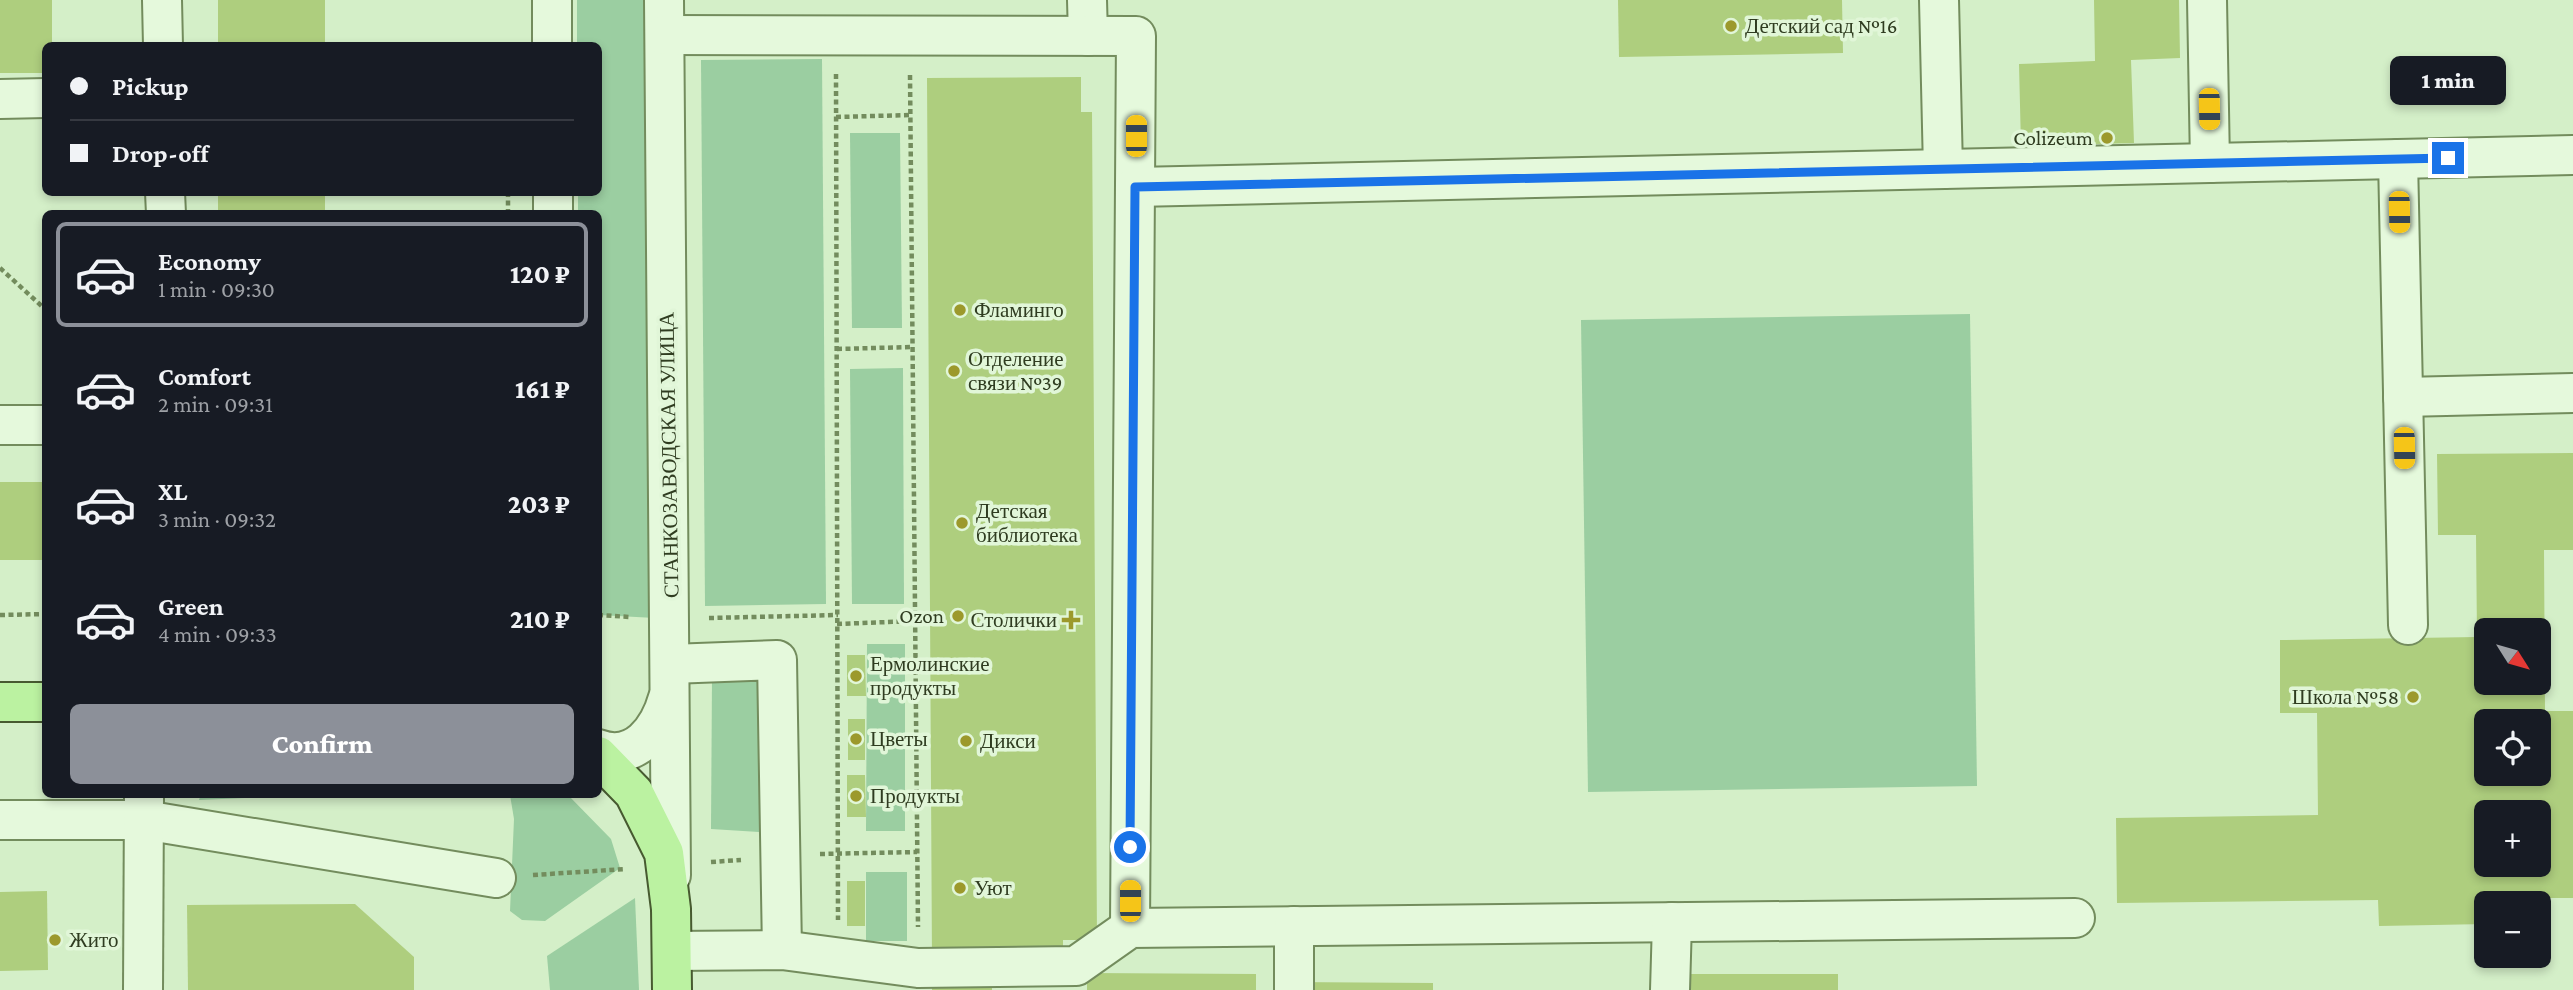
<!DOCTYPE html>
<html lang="en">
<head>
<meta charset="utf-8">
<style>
	:root { --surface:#171b24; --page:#20242c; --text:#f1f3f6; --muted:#9ea1a6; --line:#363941; --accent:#8c9099 }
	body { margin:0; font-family:"Crimson Pro",serif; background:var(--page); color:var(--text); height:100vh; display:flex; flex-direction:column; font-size:26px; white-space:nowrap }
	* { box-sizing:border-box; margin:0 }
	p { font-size:23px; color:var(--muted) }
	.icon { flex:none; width:38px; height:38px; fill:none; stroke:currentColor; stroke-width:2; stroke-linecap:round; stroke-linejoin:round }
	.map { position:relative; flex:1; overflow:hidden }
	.details { position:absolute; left:42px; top:210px; width:560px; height:588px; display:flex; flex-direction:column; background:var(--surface); border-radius:10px; box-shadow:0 4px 10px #0003 }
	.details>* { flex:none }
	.guide { position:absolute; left:42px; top:42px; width:560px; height:154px; border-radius:10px; box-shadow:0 4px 10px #0003; display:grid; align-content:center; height:154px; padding:0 28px; background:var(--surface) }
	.needle { width:46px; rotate:127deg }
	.tools { position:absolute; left:2474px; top:618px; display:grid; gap:14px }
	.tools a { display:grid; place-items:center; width:77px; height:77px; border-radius:10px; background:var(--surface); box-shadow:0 4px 10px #0003; font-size:35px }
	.end { position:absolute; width:32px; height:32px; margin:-16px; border:9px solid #1a73e8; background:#fff; box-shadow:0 0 0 4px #fff }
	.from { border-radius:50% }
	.bubble { position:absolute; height:49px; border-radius:10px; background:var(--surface); box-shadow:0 4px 10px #0003; font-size:23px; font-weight:800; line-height:49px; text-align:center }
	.car { position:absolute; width:21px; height:42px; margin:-21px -10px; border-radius:9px; box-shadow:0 0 5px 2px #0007; background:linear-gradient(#f5c518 24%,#345 0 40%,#f5c518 0 76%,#345 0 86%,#f5c518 0) }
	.guide b { display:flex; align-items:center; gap:24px; height:66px; font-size:26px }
	.guide b+b { border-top:2px solid var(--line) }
	.guide i { width:18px; height:18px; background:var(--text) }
	ul { padding:12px 0 0; list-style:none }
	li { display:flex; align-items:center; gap:21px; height:105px; margin:0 14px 10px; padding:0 14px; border:4px solid transparent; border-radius:10px }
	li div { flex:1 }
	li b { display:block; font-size:26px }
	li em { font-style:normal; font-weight:800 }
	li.selected { border-color:var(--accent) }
	li>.icon { width:63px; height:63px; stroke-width:1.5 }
	.action { display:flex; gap:14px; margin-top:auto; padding:14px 28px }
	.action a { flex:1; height:80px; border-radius:10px; background:var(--accent); color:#fff; font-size:28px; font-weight:800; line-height:80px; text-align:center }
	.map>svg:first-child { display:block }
	.green { fill:#9bcea1 }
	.building { fill:#aece7e; fill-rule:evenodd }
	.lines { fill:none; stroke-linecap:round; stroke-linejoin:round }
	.minor-casing { stroke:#738c5d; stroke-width:42 }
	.major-casing { stroke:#475a30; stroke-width:42 }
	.path { stroke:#738c5d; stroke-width:4.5; stroke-dasharray:5 3.5; stroke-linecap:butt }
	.minor { stroke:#e5f9dc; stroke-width:38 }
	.major { stroke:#bbf2a1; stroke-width:38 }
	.route { stroke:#1a73e8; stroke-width:9 }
	.poi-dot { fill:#9c992c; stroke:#e1f6d8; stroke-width:2.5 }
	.labels { text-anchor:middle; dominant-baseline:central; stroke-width:7; stroke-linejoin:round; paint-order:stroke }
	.poi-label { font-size:21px; fill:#2f3c20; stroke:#e1f6d8; text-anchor:start }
	.street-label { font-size:21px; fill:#2f3c20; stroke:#e1f6d8 }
</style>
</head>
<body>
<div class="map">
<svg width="2573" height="990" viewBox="0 0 2573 990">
	<rect width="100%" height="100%" fill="#d4efc8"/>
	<!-- green -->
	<g class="green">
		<path d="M577,0H647L655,618L599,615L598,214L578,213V193L598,192V46L577,45Z"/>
		<path d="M822,59L826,604L705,606L701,60Z"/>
		<path d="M850,133H900L902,328H852Z"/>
		<path d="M1970,314L1977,786L1588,792L1581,320Z"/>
		<path d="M903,368L904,604H852L850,369Z"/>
		<path d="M867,644H905V831H866Z"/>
		<path d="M759,676V832L711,829L712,678Z"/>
		<path d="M201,794H318V795L199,800Z"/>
		<path d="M510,795H568L611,839L620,868L545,921L522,920L510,911L514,819Z"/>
		<rect x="866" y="872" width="41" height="69"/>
		<path d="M635,898L639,990H550L547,956Z"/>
	</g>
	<!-- building -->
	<g class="building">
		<path d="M0,0H52V46H46V73H0Z"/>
		<rect x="218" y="0" width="107" height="46"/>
		<path d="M1618,0H1842L1843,53L1619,57Z"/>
		<path d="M2094,0H2179L2180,58L2131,60L2134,143L2021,146L2019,64L2095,61Z"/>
		<path d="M1081,77V112H1092L1097,940H1063V960L932,962L927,78Z"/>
		<rect x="218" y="192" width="107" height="22"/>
		<path d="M2573,453V550H2544L2545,711H2573V898H2535V903H2487V924L2379,926L2378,900L2117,903L2116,818L2318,815L2317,713H2280V640L2477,637L2476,535H2438L2437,454ZM2487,630H2539V682H2487ZM2487,721H2539V774H2487ZM2487,812H2539V864H2487Z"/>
		<rect x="0" y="482" width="46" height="78"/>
		<path d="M847,655H865L866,696H847Z"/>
		<rect x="848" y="719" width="17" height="41"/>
		<path d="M847,775H865L866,817H847Z"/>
		<rect x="847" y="881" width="18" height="45"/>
		<path d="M47,891L48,970L0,971V892Z"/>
		<path d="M355,904L414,957V990H188L187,905Z"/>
		<path d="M1087,973L1256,974V990H1087Z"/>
		<rect x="1689" y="974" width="149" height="16"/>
		<rect x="932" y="978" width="60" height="12"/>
		<path d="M1290,982L1433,983V990H1290Z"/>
	</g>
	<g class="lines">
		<defs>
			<g id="minor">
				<path d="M162,0L163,46"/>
				<path d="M552,0V46"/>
				<path d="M664,0L671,875"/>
				<path d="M1087,0L1088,36"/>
				<path d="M1939,0L1943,169"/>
				<path d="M2207,0L2210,163"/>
				<path d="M665,35L1136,36L1130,928"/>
				<path d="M0,99L46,98"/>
				<path d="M2398,159L2408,625"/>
				<path d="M1135,187L2573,155"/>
				<path d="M165,192L166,214"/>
				<path d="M553,192V214"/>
				<path d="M2403,397L2573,393"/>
				<path d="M0,425H46"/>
				<path d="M671,664L777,660L782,950"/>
				<path d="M598,749C635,763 659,730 668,698"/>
				<path d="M0,820H144L496,878"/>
				<path d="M672,951L782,950L918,968L1076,966L1130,928L2075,918"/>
				<path d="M143,990L144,796"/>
				<path d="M1294,990V926"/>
				<path d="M1670,990L1672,922"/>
			</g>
			<g id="major">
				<path d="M0,702H46"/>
				<path d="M598,756L634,793L664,853L671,909L672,990"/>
			</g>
		</defs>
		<!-- minor casing -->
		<use href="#minor" class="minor-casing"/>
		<!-- major casing -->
		<use href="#major" class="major-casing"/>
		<!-- path -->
		<g class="path">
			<path d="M836,74L838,920"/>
			<path d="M910,75L918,927"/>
			<path d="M836,117L911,115"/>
			<path d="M508,214V192"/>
			<path d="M0,268L46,310"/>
			<path d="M837,349L912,347"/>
			<path d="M0,615L46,614"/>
			<path d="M598,615L630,617"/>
			<path d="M709,618L838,615"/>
			<path d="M837,624L915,621"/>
			<path d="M820,854L917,852"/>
			<path d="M711,862L741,860"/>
			<path d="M533,875L626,869"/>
		</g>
		<!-- minor -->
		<use href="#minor" class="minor"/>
		<!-- major -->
		<use href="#major" class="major"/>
	</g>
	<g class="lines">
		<!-- route -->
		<path class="route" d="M1130,847L1135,187L2448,158"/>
	</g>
	<!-- markers -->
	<g class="poi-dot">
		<circle cx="1731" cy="26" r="7"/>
		<circle cx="2107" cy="138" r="7"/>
		<circle cx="960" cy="310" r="7"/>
		<circle cx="954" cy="371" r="7"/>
		<circle cx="962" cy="523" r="7"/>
		<circle cx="958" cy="616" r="7"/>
		<path d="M1067.5 609.5h7v7h7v7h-7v7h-7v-7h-7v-7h7z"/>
		<circle cx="856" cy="676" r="7"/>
		<circle cx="2413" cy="697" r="7"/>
		<circle cx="856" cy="739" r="7"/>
		<circle cx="966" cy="741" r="7"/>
		<circle cx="856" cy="796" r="7"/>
		<circle cx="960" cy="888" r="7"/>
		<circle cx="55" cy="940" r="7"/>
	</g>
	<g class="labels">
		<!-- poi labels -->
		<g class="poi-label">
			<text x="1745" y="26">Детский сад №16</text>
			<text x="2093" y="138" text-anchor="end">Colizeum</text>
			<text x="974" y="310">Фламинго</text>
			<text x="968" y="359">Отделение<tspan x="968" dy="24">связи №39</tspan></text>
			<text x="976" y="511">Детская<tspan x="976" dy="24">библиотека</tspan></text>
			<text x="944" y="616" text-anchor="end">Ozon</text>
			<text x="1057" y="620" text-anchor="end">Столички</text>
			<text x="870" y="664">Ермолинские<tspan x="870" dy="24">продукты</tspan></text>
			<text x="2399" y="697" text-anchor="end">Школа №58</text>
			<text x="870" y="739">Цветы</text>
			<text x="980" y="741">Дикси</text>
			<text x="870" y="796">Продукты</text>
			<text x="974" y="888">Уют</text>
			<text x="69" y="940">Жито</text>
		</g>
		<!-- street labels -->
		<g class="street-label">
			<text transform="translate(669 455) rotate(-91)">СТАНКОЗАВОДСКАЯ УЛИЦА</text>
		</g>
	</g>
</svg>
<div class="tools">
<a><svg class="needle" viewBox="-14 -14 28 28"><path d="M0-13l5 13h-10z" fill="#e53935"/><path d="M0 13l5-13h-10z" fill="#9ea1a6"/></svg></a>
<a><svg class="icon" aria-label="locate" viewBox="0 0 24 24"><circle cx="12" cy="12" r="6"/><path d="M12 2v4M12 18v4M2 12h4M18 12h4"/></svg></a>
<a>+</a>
<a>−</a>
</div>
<i class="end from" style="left:1130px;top:847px"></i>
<i class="end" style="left:2448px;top:158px"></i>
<div class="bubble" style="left:2390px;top:56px;width:116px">1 min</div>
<i class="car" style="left:2209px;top:109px;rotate:179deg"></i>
<i class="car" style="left:1136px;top:136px;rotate:0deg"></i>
<i class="car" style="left:2399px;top:212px;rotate:179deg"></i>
<i class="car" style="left:2404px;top:448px;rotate:179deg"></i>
<i class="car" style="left:1130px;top:901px;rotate:0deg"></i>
<div class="guide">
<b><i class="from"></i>Pickup</b>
<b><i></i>Drop-off</b>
</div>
<section class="details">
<ul>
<li class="selected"><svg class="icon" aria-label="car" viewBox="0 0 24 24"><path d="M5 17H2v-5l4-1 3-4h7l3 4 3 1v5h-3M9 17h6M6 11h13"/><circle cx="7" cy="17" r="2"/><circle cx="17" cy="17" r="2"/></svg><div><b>Economy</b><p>1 min · 09:30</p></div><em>120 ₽</em></li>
<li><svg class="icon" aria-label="car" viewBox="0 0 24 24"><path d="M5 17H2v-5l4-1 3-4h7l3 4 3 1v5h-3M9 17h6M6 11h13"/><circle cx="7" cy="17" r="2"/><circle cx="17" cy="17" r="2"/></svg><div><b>Comfort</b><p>2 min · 09:31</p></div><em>161 ₽</em></li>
<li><svg class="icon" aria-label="car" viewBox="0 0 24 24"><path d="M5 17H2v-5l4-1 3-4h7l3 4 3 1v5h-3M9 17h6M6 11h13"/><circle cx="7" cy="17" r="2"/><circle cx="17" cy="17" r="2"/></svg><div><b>XL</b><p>3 min · 09:32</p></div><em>203 ₽</em></li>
<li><svg class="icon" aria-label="car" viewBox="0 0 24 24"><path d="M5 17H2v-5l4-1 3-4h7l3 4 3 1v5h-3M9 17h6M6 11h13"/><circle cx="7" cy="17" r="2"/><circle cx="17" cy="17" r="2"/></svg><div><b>Green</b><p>4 min · 09:33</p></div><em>210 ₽</em></li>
</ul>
<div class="action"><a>Confirm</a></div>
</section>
</div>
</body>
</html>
